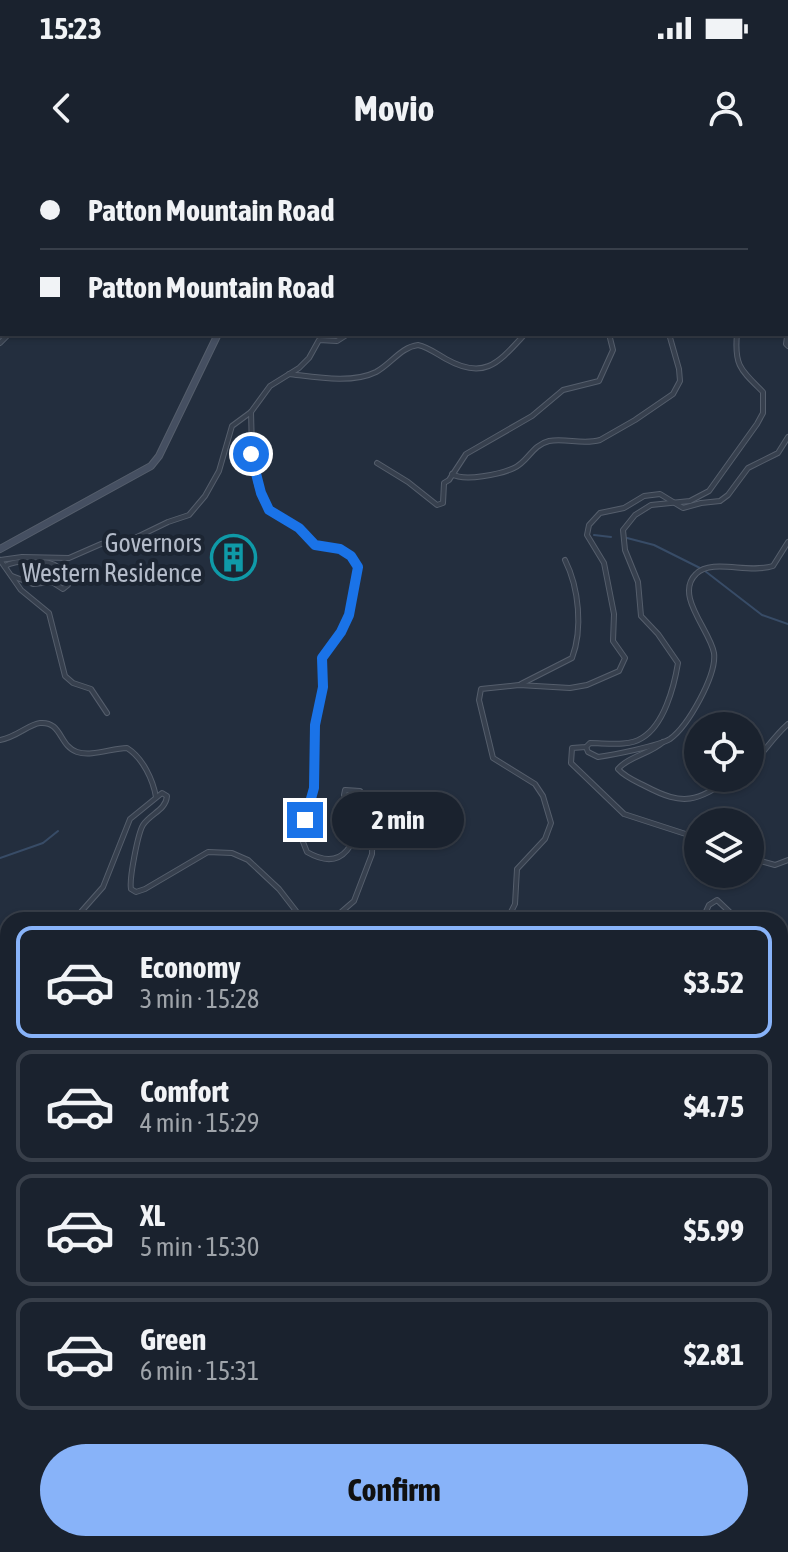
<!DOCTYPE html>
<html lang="en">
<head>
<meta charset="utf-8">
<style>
	:root { --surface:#1a222e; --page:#272f3a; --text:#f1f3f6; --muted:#9fa4aa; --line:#383f4a; --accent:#88b3f9 }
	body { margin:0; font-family:"Asap Condensed",sans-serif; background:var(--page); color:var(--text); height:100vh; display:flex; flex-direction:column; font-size:30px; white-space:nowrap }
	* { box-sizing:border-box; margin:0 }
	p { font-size:26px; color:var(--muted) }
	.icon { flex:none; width:44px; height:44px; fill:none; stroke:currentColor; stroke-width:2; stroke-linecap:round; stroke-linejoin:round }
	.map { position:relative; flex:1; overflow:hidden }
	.panel { position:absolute; left:0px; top:752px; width:788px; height:640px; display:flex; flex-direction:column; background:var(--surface); border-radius:24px 24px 0 0; box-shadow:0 2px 6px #0004,0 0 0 2px var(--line) }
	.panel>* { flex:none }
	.top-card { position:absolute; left:0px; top:0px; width:788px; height:176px; box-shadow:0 2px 6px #0004,0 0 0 2px var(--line); display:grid; align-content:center; height:176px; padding:0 40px; background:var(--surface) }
	.fabs { position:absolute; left:684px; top:552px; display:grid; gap:16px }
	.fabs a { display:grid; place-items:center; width:80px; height:80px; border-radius:50%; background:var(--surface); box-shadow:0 2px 6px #0004,0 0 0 2px var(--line); font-size:40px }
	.end { position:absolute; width:36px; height:36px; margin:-18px; border:10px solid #1a73e8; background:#fff; box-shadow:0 0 0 4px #fff }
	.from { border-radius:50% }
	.bubble { position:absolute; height:56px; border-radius:28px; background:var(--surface); box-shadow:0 2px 6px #0004,0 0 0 2px var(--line); font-size:26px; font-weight:700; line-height:56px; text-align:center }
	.top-card b { display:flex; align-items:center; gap:28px; height:76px; font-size:30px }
	.top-card b+b { border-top:2px solid var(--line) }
	.top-card i { width:20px; height:20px; background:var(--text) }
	ul { padding:14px 0 0; list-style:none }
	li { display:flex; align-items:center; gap:24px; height:112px; margin:0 16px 12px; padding:0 24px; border:4px solid var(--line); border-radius:16px }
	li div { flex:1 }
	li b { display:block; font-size:30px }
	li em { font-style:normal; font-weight:700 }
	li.selected { border-color:var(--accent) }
	li>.icon { width:72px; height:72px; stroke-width:1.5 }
	.button { display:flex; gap:16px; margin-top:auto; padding:16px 40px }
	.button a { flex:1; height:92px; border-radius:48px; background:var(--accent); color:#111; font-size:32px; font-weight:700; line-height:92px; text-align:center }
	.status { display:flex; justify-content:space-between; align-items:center; height:56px; padding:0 40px; background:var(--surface); direction:ltr }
	.status svg { height:22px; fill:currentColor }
	header { display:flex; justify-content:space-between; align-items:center; height:104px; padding:0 40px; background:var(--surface); font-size:36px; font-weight:700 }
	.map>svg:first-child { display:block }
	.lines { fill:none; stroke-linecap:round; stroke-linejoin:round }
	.stream { stroke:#384c67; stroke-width:2 }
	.minor-casing { stroke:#555e6c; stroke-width:6 }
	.secondary-casing { stroke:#555e6c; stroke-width:8 }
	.minor { stroke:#37404e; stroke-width:4 }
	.secondary { stroke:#454f61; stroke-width:6 }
	.route { stroke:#1a73e8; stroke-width:10 }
	.labels { text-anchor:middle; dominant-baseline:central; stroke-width:8; stroke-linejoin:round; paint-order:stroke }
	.poi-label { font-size:26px; fill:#b3bbc9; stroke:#1c2532; text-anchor:end }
</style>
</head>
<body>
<div class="status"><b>15:23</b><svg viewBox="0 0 49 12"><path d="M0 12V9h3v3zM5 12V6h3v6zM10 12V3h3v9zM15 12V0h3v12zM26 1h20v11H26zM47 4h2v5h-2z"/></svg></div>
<header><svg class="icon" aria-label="back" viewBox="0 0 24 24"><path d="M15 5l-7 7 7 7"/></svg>Movio<svg class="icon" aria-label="person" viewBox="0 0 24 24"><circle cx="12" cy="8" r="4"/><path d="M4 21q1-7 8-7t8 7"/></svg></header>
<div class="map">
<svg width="788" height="1392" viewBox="0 0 788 1392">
	<rect width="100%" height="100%" fill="#232e3e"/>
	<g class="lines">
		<!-- stream -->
		<g class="stream">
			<path d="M594,375L611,377"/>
			<path d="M627,378L654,385L700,408"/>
			<path d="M705,411L762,455L788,464"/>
			<path d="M0,698L43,683L58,671"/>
			<path d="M780,825L788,829"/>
			<path d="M0,1106L8,1122"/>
			<path d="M272,1384L277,1392"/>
		</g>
		<defs>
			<g id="minor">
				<path d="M52,0L53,2"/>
				<path d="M507,0L510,2"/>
				<path d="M356,2L357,0"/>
				<path d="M400,2L401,0"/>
				<path d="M446,2V0"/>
				<path d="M629,2V0"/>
				<path d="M678,2V0"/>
				<path d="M773,2V0"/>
				<path d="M786,26H788"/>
				<path d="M788,169L786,184L788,186"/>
				<path d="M0,183L9,174"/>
				<path d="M289,214C315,217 352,224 376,212C391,204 401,187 418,185C428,187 437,194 446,199C485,221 499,202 525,174"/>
				<path d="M251,252C252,278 250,334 272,353C280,360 291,362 299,369C306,374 309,382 317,385C333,392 352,386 358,407L349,455L341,472L322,498L323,527L315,565L314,628L303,671V682L307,692C345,714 358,680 359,649L344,635L345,630L360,631L373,647L372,694L354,741L332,760"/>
				<path d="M377,303L408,322L437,345L443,343L444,323L449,320L466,294L532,256L563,230L599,221L613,190L609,174"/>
				<path d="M452,314C464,322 501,314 514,308C528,302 532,285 549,281C566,278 583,285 600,280L635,260L673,234L680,221L679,209L669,174"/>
				<path d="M0,400L22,397L69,398L101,384L135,378L168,362L189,355L205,336L219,311L232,266L251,252L270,226L299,208L309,198L319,180L337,181L348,174"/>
				<path d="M0,400L21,430L49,453L65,516L73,523L91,529L107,553"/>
				<path d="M5,406C15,400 48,399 58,407C63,412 66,418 68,425L63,429L52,422L33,424L12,416"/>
				<path d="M521,524L572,498C583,469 579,428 565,400"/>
				<path d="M0,580C17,577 29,564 40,563C62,561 59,586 77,592C92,597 112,588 127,588C143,598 153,620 156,637"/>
				<path d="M663,582C650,594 629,596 618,609C625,617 635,621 645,626C685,647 696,641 732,618"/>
				<path d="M586,587L588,592L598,597C612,595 659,586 670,579C688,566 717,515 714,493C710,470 674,435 696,414C712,398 748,414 773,406L788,382"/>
				<path d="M750,606C764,593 773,577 788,564"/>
				<path d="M698,678L624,654L571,603L572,588L586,587L590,583C606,583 628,587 642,578C664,565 674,527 678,503L658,474L641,456L638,422L625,390L623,370L635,355L651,345L690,341L709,331L757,264L763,253V232C741,210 734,206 737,174"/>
				<path d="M750,698L775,705L788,700"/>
				<path d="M77,760L80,753L103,727L130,659L162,633L167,636C166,650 150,654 143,665C138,673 129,719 131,729L136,732L145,729L208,692L232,693L248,700L279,729L303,760"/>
				<path d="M507,760L515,744L517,709L545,679L551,663L543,636L535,624L493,598L479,540L481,529L519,525L570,528L587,525L619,511L625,498L613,481L614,454L604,403L587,375L589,365L600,353L624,348L644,336L660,334L683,348L701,343L720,341L728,335L748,308L778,293L788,277"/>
				<path d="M702,760L709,745L717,740L738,760"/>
				<path d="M780,780L788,785"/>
				<path d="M780,845L788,810"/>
				<path d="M780,845L788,842"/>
				<path d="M780,940L788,948"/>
				<path d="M780,1066L788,1078"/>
				<path d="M780,1114L788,1117"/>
				<path d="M0,1117L8,1137"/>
				<path d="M0,1267L8,1276"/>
				<path d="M0,1349L8,1344"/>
				<path d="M265,1384L270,1392"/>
				<path d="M407,1384L414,1392"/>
				<path d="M38,1392L40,1384"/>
				<path d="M95,1392L98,1384"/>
				<path d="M172,1392L177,1384"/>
				<path d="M350,1392L353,1384"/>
			</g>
			<g id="secondary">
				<path d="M267,2L268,0"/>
				<path d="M0,389L151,306L159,296L218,174"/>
			</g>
		</defs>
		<!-- minor casing -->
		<use href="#minor" class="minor-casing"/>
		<!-- secondary casing -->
		<use href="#secondary" class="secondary-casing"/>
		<!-- minor -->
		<use href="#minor" class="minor"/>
		<!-- secondary -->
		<use href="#secondary" class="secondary"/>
	</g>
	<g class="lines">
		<!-- route -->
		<path class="route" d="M251,294L261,333L269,350L299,368L315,385L340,389L351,396L358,407L349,455L341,472L322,498L323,527L315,565L314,628L305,660"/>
	</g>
	<!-- icons -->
	<defs>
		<symbol id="building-ring" viewBox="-11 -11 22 22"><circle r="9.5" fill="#1c2532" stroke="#0f9aa8" stroke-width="1.5"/><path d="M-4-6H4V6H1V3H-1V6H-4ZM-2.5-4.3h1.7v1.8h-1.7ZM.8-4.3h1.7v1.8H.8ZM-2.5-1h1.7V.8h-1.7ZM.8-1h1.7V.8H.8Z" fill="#0f9aa8"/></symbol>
	</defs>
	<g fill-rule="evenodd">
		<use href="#building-ring" x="208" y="372" width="51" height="51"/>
	</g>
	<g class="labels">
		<!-- poi labels -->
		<g class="poi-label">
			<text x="202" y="383">Governors<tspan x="202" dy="30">Western Residence</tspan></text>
		</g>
	</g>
</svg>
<div class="fabs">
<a><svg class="icon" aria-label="locate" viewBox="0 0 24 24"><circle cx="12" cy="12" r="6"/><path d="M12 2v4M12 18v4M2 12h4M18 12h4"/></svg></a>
<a><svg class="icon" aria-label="layers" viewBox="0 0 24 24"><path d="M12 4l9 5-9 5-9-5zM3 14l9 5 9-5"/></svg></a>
</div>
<i class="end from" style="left:251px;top:294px"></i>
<i class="end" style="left:305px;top:660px"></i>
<div class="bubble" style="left:332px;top:632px;width:132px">2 min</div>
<div class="top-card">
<b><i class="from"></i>Patton Mountain Road</b>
<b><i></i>Patton Mountain Road</b>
</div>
<section class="panel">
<ul>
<li class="selected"><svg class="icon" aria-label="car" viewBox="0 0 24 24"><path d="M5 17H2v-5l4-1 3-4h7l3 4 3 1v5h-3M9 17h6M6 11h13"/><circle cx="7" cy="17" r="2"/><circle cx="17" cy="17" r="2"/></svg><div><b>Economy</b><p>3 min · 15:28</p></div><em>$3.52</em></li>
<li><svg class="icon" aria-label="car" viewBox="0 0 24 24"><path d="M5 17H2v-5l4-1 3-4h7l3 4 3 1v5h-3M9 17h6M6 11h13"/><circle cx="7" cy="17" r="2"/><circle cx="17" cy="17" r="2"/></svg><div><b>Comfort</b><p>4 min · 15:29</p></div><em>$4.75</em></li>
<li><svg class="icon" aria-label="car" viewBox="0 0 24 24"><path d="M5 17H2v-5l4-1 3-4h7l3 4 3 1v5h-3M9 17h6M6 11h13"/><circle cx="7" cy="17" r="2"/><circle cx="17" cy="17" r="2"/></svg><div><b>XL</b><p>5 min · 15:30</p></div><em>$5.99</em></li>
<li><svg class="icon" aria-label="car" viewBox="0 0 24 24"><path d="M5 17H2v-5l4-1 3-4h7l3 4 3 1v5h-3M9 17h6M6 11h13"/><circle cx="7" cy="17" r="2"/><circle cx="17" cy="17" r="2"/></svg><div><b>Green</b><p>6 min · 15:31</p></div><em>$2.81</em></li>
</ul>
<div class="button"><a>Confirm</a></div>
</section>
</div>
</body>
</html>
